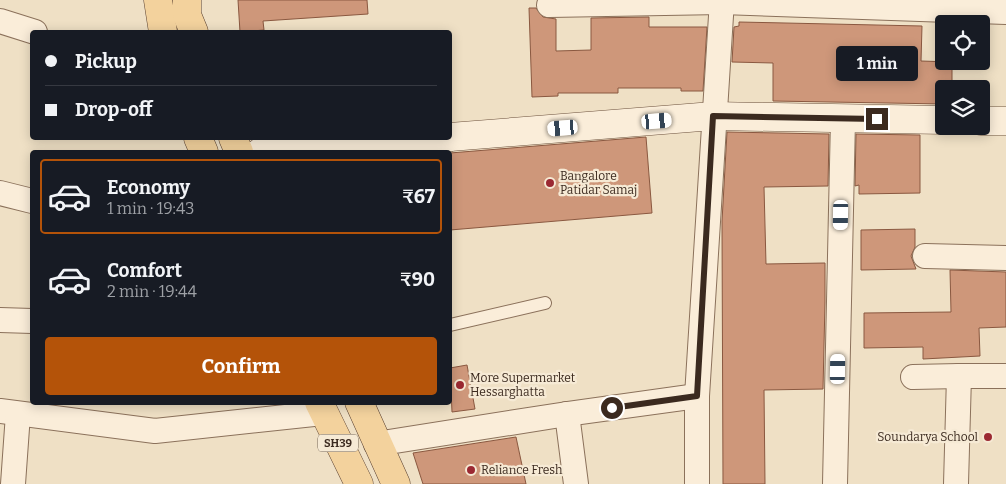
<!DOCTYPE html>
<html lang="en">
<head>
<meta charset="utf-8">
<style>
	:root { --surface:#171b24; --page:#242831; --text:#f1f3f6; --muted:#9ea1a6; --line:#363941; --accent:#b45309 }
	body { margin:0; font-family:Bitter,serif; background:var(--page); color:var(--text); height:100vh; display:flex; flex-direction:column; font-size:19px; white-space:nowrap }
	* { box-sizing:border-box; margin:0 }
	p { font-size:16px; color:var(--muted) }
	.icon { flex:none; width:28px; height:28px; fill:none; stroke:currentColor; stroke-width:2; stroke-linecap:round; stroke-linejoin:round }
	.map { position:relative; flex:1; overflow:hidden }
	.side { position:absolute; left:30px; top:150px; width:422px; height:255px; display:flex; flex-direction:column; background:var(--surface); border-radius:5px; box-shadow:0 2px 12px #0003 }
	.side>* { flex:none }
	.hud { position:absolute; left:30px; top:30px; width:422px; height:110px; border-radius:5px; box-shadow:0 2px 12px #0003; display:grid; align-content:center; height:110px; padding:0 15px; background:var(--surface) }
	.fabs { position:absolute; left:935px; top:15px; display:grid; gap:10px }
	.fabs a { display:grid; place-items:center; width:55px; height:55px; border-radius:5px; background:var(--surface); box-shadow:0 2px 12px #0003; font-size:25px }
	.end { position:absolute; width:22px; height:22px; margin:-11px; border:6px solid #3b2a1f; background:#fff; box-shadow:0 0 0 2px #fff }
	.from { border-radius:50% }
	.bubble { position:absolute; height:35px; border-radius:5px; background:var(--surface); box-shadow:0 2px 12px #0003; font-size:16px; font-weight:700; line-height:35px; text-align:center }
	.car { position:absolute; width:15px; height:30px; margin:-15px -8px; border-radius:6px; box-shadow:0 0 4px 1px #0007; background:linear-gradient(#fff 24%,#345 0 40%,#fff 0 76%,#345 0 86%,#fff 0) }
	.hud b { display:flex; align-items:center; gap:18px; height:48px; font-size:19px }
	.hud b+b { border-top:1px solid var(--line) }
	.hud i { width:12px; height:12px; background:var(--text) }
	ul { padding:9px 0 0; list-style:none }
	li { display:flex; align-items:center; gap:15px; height:75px; margin:0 10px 8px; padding:0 5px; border:2px solid transparent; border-radius:5px }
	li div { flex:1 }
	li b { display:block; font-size:19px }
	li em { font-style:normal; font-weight:700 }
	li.current { border-color:var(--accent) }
	li>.icon { width:45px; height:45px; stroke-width:1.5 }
	.button { display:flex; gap:10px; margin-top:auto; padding:10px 15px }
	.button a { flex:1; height:58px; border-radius:5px; background:var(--accent); color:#fff; font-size:20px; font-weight:700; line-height:58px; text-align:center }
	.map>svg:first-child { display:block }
	.building { fill:#ce977a; stroke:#8a5840 }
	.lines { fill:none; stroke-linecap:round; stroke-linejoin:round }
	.lane-casing { stroke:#8b715b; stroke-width:14 }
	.street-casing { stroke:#8b715b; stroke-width:26 }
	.secondary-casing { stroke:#6d523e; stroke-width:29 }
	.primary-casing { stroke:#593f2f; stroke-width:29 }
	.lane { stroke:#faedd9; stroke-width:12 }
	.street { stroke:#faedd9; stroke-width:24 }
	.secondary { stroke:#faedd9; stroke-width:28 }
	.primary { stroke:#f3d29d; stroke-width:28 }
	.route { stroke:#3b2a1f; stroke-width:6 }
	.poi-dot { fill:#9b2932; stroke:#f6ead5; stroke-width:2 }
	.labels { text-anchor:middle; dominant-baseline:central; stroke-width:4.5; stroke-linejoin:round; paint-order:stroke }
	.shield { fill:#f6ead5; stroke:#736456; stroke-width:1 }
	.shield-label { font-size:11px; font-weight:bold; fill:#3b2a1f }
	.poi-label { font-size:12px; fill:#3b2a1f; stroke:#f6ead5; text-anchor:start }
</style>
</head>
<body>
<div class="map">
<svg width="1006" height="484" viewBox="0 0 1006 484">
	<rect width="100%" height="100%" fill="#efe0c5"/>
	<!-- building -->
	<g class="building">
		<path d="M238,0H367L368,14L263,21L264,30L240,32Z"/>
		<path d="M529,8H536L543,17L556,19V51L591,50V18L649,17V27H707L703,91H681V88H618V93H558V96L532,97Z"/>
		<path d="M739,22L922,26L921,61L952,62V89H944V104L773,101V63L732,62L734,27L739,26Z"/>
		<path d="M727,132L829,134L828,186L764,187L766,264L825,263V302L823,389L764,390L765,484H723L722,221Z"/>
		<path d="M856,134L920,135V193L859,194V185L855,186Z"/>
		<path d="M646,137L652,213L450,230V153Z"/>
		<path d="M915,229V247L911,256L916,269L861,270V230Z"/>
		<path d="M950,270L1006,272V327L979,328L980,356L923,359V347L864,348V313L951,312Z"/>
		<path d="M467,365L475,409L452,412L450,368Z"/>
		<path d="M516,437L526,484H423L413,453Z"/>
	</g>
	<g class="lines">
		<defs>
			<path id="lane" d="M450,325L545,303"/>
			<g id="street">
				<path d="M549,5L722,2L1006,12"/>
				<path d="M0,21L35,32"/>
				<path d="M0,193L32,201"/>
				<path d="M925,256L1006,258"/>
				<path d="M0,320L32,321"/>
				<path d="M913,377L959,376"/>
				<path d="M0,411L155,431L323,413"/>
				<path d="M567,414L576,484"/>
				<path d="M376,444L567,414L697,396"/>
				<path d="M13,484L18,414"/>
				<path d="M697,484V396L722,0"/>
				<path d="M835,484L843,119"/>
				<path d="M956,484L959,376H1006"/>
			</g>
			<g id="secondary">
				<path d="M981,121H1006"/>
				<path d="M450,137L713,116L944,120"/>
				<path d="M260,152L447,138"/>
			</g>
			<g id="primary">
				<path d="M158,0L163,32"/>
				<path d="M187,0V15L194,32"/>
				<path d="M198,138L204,152"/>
				<path d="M233,138L239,152"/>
				<path d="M319,402L359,484"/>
				<path d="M359,402L396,484"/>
			</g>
		</defs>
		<!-- lane casing -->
		<use href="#lane" class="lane-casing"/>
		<!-- street casing -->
		<use href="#street" class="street-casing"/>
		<!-- secondary casing -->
		<use href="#secondary" class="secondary-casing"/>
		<!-- primary casing -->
		<use href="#primary" class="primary-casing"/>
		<!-- lane -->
		<use href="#lane" class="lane"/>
		<!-- street -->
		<use href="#street" class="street"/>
		<!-- secondary -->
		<use href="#secondary" class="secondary"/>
		<!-- primary -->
		<use href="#primary" class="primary"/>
	</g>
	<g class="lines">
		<!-- route -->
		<path class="route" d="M612,408L697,396L713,116L877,119"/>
	</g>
	<!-- markers -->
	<g class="poi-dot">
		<circle cx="550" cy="183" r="5"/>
		<circle cx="460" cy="385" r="5"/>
		<circle cx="988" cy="437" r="5"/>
		<circle cx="471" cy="470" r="5"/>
	</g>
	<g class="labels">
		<!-- shield labels -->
		<rect class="shield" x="318" y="434.5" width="40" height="17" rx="4"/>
		<g class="shield-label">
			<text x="338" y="443">SH39</text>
		</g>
		<!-- poi labels -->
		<g class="poi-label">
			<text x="560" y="176">Bangalore<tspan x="560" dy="14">Patidar Samaj</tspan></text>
			<text x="470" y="378">More Supermarket<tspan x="470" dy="14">Hessarghatta</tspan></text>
			<text x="978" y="437" text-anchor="end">Soundarya School</text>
			<text x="481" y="470">Reliance Fresh</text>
		</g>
	</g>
</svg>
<div class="fabs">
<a><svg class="icon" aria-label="locate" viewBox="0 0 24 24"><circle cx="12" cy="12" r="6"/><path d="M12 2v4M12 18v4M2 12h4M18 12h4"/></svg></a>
<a><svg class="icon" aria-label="layers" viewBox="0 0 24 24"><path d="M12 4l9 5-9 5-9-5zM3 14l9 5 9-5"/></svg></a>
</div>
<i class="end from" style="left:612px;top:408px"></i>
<i class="end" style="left:877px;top:119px"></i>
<div class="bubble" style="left:836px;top:46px;width:82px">1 min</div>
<i class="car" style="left:657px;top:121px;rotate:85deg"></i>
<i class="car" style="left:563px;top:128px;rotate:265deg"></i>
<i class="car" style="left:841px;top:215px;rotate:181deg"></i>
<i class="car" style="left:838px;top:369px;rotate:1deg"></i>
<div class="hud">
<b><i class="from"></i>Pickup</b>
<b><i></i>Drop-off</b>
</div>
<section class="side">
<ul>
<li class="current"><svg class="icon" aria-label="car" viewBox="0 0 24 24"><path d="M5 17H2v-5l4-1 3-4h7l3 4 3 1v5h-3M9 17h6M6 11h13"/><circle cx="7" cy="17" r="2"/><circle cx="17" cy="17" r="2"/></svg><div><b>Economy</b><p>1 min · 19:43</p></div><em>₹67</em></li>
<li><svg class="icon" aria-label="car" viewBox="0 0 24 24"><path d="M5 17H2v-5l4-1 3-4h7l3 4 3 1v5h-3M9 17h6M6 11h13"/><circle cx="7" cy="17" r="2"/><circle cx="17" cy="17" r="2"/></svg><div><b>Comfort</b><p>2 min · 19:44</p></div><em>₹90</em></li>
</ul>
<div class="button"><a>Confirm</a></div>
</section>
</div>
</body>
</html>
